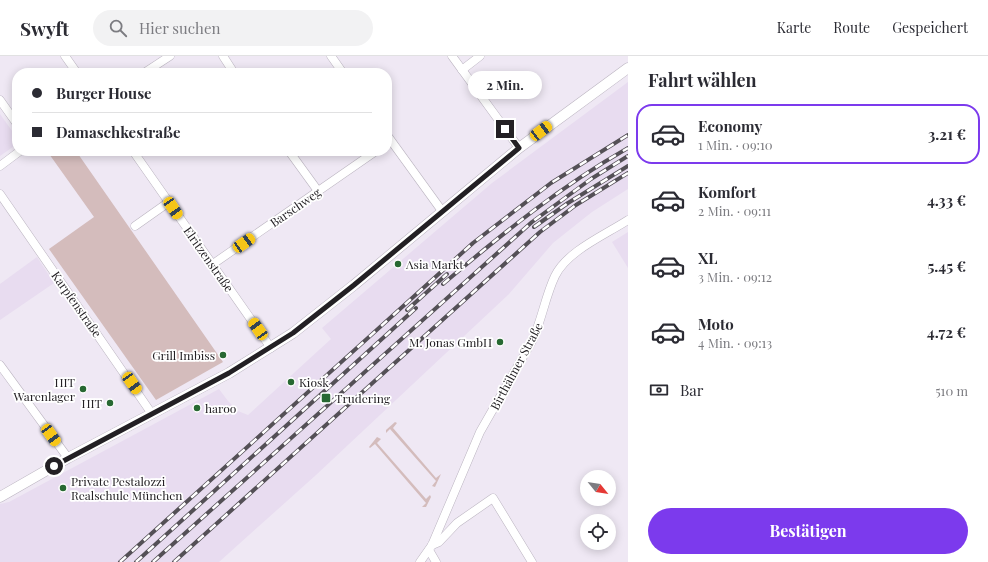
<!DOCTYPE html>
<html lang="de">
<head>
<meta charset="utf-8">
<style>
	:root { --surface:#fff; --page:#f2f2f3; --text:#2b2b33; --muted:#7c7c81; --line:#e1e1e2; --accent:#7c3aed }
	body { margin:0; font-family:"Playfair Display",serif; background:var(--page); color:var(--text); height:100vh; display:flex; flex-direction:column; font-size:15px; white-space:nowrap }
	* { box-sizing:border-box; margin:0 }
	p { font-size:13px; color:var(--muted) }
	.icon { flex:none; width:22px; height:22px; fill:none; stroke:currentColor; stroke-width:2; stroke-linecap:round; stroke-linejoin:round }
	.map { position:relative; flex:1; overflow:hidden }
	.side { display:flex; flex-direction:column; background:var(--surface); width:360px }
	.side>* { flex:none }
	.top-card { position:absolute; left:12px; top:12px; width:380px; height:88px; border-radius:16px; box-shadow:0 2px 10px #0003; display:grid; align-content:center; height:88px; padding:0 20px; background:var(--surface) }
	.needle { width:26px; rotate:120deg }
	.buttons { position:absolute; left:580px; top:414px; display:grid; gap:8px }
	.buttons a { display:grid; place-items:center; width:36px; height:36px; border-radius:50%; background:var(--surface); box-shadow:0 2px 10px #0003; font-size:20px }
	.end { position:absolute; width:18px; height:18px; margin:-9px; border:5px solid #232024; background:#fff; box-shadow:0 0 0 2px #fff }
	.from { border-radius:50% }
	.bubble { position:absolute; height:28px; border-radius:14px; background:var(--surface); box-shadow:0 2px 10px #0003; font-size:13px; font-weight:700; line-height:28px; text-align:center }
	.car { position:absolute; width:12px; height:24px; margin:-12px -6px; border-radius:5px; box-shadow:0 0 3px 1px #0007; background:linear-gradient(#f5c518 24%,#345 0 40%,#f5c518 0 76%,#345 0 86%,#f5c518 0) }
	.top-card b { display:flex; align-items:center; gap:14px; height:38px; font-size:15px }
	.top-card b+b { border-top:1px solid var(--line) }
	.top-card i { width:10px; height:10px; background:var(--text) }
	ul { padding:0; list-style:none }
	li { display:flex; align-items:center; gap:12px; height:60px; margin:0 8px 6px; padding:0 12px; border:2px solid transparent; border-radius:16px }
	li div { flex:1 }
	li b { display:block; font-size:15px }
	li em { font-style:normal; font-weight:700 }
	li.active { border-color:var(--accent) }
	li>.icon { width:36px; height:36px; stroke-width:1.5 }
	h2 { padding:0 20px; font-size:18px; line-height:48px }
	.pay { display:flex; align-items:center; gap:10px; height:44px; padding:0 20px; font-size:15px }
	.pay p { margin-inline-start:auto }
	.action { display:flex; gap:8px; margin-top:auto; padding:8px 20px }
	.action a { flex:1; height:46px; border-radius:24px; background:var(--accent); color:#fff; font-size:16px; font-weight:700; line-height:46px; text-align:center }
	header { display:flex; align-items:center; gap:24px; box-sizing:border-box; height:56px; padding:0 20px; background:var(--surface); border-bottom:1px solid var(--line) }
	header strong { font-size:19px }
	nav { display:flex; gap:22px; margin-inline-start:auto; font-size:14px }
	.search { width:280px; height:36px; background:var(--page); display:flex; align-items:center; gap:10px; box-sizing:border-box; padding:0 14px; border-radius:22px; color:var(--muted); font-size:15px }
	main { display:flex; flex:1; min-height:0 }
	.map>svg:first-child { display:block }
	.built { fill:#e8dcf0 }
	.green { fill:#d4bcbc }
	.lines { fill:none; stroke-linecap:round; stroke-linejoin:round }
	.minor-casing { stroke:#bbb4c0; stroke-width:9 }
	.tertiary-casing { stroke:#bbb4c0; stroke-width:11 }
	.minor { stroke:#fff; stroke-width:8 }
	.tertiary { stroke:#fff; stroke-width:10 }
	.rail-casing { stroke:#545056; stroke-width:4 }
	.rail { stroke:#fff; stroke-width:2.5; stroke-dasharray:8; stroke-linecap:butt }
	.route { stroke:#232024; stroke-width:5 }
	.poi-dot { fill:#276832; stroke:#fff; stroke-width:1.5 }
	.labels { text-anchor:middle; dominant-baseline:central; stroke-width:3.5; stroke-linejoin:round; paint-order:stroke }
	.street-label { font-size:12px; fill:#232024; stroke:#fff }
	.poi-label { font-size:12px; fill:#232024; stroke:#fff; text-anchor:start }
</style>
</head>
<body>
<header>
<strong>Swyft</strong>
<div class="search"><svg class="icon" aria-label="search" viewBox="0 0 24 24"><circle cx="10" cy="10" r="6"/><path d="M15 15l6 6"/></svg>Hier suchen</div>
<nav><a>Karte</a><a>Route</a><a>Gespeichert</a></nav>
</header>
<main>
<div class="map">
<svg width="628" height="506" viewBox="0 0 628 506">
	<rect width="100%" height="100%" fill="#efe8f4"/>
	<!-- built -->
	<g class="built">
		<path d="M628,26V133L592,156L553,187L509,238L316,419L219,506H0V448L9,446L219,333L228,345L238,355L248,359L331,283L322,272L492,127Z"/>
		<path d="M0,58L17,82V88L0,100Z"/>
		<path d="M628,176V212L612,186Z"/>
		<path d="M37,201L54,227L0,264V228Z"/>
	</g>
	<!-- green -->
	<g class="green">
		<path d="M47,95H76L223,306L156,344L49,193L94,161Z"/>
		<path d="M395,366L397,367L393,372L436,422L441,418L435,431L432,430L436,425L390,373L386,377V374Z"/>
		<path d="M377,381L381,383L377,387L426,443L430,439L431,441L426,451H422L426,447L375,388L370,392L369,391Z"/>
	</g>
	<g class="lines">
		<defs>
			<g id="minor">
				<path d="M65,0L77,17"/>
				<path d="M223,0L234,17"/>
				<path d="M331,0L343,17"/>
				<path d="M452,0L519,92"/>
				<path d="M462,14L480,0"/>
				<path d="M144,17L170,0"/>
				<path d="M0,44L17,68"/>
				<path d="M387,79L442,155"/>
				<path d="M133,95L271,292"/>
				<path d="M289,95L318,135"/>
				<path d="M0,110L20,95"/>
				<path d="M0,138L152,358"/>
				<path d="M135,170L169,146"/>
				<path d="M213,208L376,95"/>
				<path d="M0,309L68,402"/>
				<path d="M432,489L439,486L457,467L493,442L532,506"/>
				<path d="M429,494L436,506"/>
				<path d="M420,506L432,489L480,376L532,285C542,264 545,241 555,220C567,195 605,179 628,164"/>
			</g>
			<path id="tertiary" d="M0,441L68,402L229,317L293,277L354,229L519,92L628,12"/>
		</defs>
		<!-- minor casing -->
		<use href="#minor" class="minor-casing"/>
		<!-- tertiary casing -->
		<use href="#tertiary" class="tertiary-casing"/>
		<!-- minor -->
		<use href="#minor" class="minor"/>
		<!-- tertiary -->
		<use href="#tertiary" class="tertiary"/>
		<defs>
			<g id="rail">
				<path d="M534,171L568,147L628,110"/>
				<path d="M443,228C502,178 561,130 628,92"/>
				<path d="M407,254L447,218"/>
				<path d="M120,506L473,187L551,127L628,79"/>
				<path d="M136,506L416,252"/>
				<path d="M153,506L532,166L591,123L628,100"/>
				<path d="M174,506L540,176L576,149L628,117"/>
			</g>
		</defs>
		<!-- rail casing -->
		<use href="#rail" class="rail-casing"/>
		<!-- rail -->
		<use href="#rail" class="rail"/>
	</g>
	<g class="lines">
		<!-- route -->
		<path class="route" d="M54,410L229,317L293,277L354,229L519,92L505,73"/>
	</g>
	<!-- markers -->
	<g class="poi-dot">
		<circle cx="398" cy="208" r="4"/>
		<circle cx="500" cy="286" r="4"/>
		<circle cx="223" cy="299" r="4"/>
		<circle cx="291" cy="326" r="4"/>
		<circle cx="83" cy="333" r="4"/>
		<rect x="321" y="337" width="10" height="10" rx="2"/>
		<circle cx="110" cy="347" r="4"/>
		<circle cx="197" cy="352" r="4"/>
		<circle cx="63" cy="432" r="4"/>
	</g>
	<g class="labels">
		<!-- street labels -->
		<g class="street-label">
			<text transform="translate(295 151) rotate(-35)">Barschweg</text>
			<text transform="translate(209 203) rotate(55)">Elritzenstraße</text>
			<text transform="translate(77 248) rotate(55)">Karpfenstraße</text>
			<text transform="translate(516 310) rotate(-62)">Birthälmer Straße</text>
		</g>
		<!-- poi labels -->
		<g class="poi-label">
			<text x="406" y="208">Asia Markt</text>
			<text x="492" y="286" text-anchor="end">M. Jonas GmbH</text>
			<text x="215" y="299" text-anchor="end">Grill Imbiss</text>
			<text x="75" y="326" text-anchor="end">HIT<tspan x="75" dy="14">Warenlager</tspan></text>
			<text x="299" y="326">Kiosk</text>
			<text x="335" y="342">Trudering</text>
			<text x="102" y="347" text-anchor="end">HIT</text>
			<text x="205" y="352">haroo</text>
			<text x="71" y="425">Private Pestalozzi<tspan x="71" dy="14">Realschule München</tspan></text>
		</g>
	</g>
</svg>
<div class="buttons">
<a><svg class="needle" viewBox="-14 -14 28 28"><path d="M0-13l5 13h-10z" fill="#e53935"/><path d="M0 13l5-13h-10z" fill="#7c7c81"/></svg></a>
<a><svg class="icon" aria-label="locate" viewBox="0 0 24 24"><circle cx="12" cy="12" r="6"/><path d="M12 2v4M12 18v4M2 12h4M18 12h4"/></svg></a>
</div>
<i class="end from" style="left:54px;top:410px"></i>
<i class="end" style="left:505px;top:73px"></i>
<div class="bubble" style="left:468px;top:15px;width:74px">2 Min.</div>
<i class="car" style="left:541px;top:75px;rotate:53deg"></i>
<i class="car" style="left:173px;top:152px;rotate:146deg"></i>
<i class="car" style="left:244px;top:187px;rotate:55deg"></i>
<i class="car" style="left:258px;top:273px;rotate:325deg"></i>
<i class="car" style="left:132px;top:327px;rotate:145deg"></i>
<i class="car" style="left:51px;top:379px;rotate:144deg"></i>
<div class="top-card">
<b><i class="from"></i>Burger House</b>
<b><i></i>Damaschkestraße</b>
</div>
</div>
<section class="side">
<h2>Fahrt wählen</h2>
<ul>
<li class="active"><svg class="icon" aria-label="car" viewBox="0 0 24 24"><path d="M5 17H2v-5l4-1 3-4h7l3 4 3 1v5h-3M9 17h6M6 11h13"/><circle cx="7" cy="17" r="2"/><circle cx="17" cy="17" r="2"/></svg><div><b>Economy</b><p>1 Min. · 09:10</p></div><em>3.21 €</em></li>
<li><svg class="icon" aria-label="car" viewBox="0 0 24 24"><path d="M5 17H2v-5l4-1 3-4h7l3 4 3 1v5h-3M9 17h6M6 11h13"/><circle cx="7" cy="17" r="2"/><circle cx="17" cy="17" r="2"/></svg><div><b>Komfort</b><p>2 Min. · 09:11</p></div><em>4.33 €</em></li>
<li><svg class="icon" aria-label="car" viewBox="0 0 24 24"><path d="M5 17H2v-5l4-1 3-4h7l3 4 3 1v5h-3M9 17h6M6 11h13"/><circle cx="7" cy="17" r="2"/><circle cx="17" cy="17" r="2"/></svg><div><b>XL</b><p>3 Min. · 09:12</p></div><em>5.45 €</em></li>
<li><svg class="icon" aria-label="car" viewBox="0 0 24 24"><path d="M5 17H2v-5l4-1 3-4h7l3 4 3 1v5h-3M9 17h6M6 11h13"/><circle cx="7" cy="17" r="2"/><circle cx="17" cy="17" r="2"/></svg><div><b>Moto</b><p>4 Min. · 09:13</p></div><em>4.72 €</em></li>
</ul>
<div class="pay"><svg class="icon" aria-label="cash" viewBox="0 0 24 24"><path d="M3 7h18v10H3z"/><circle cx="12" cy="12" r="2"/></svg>Bar<p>510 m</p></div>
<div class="action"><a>Bestätigen</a></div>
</section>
</main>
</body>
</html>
